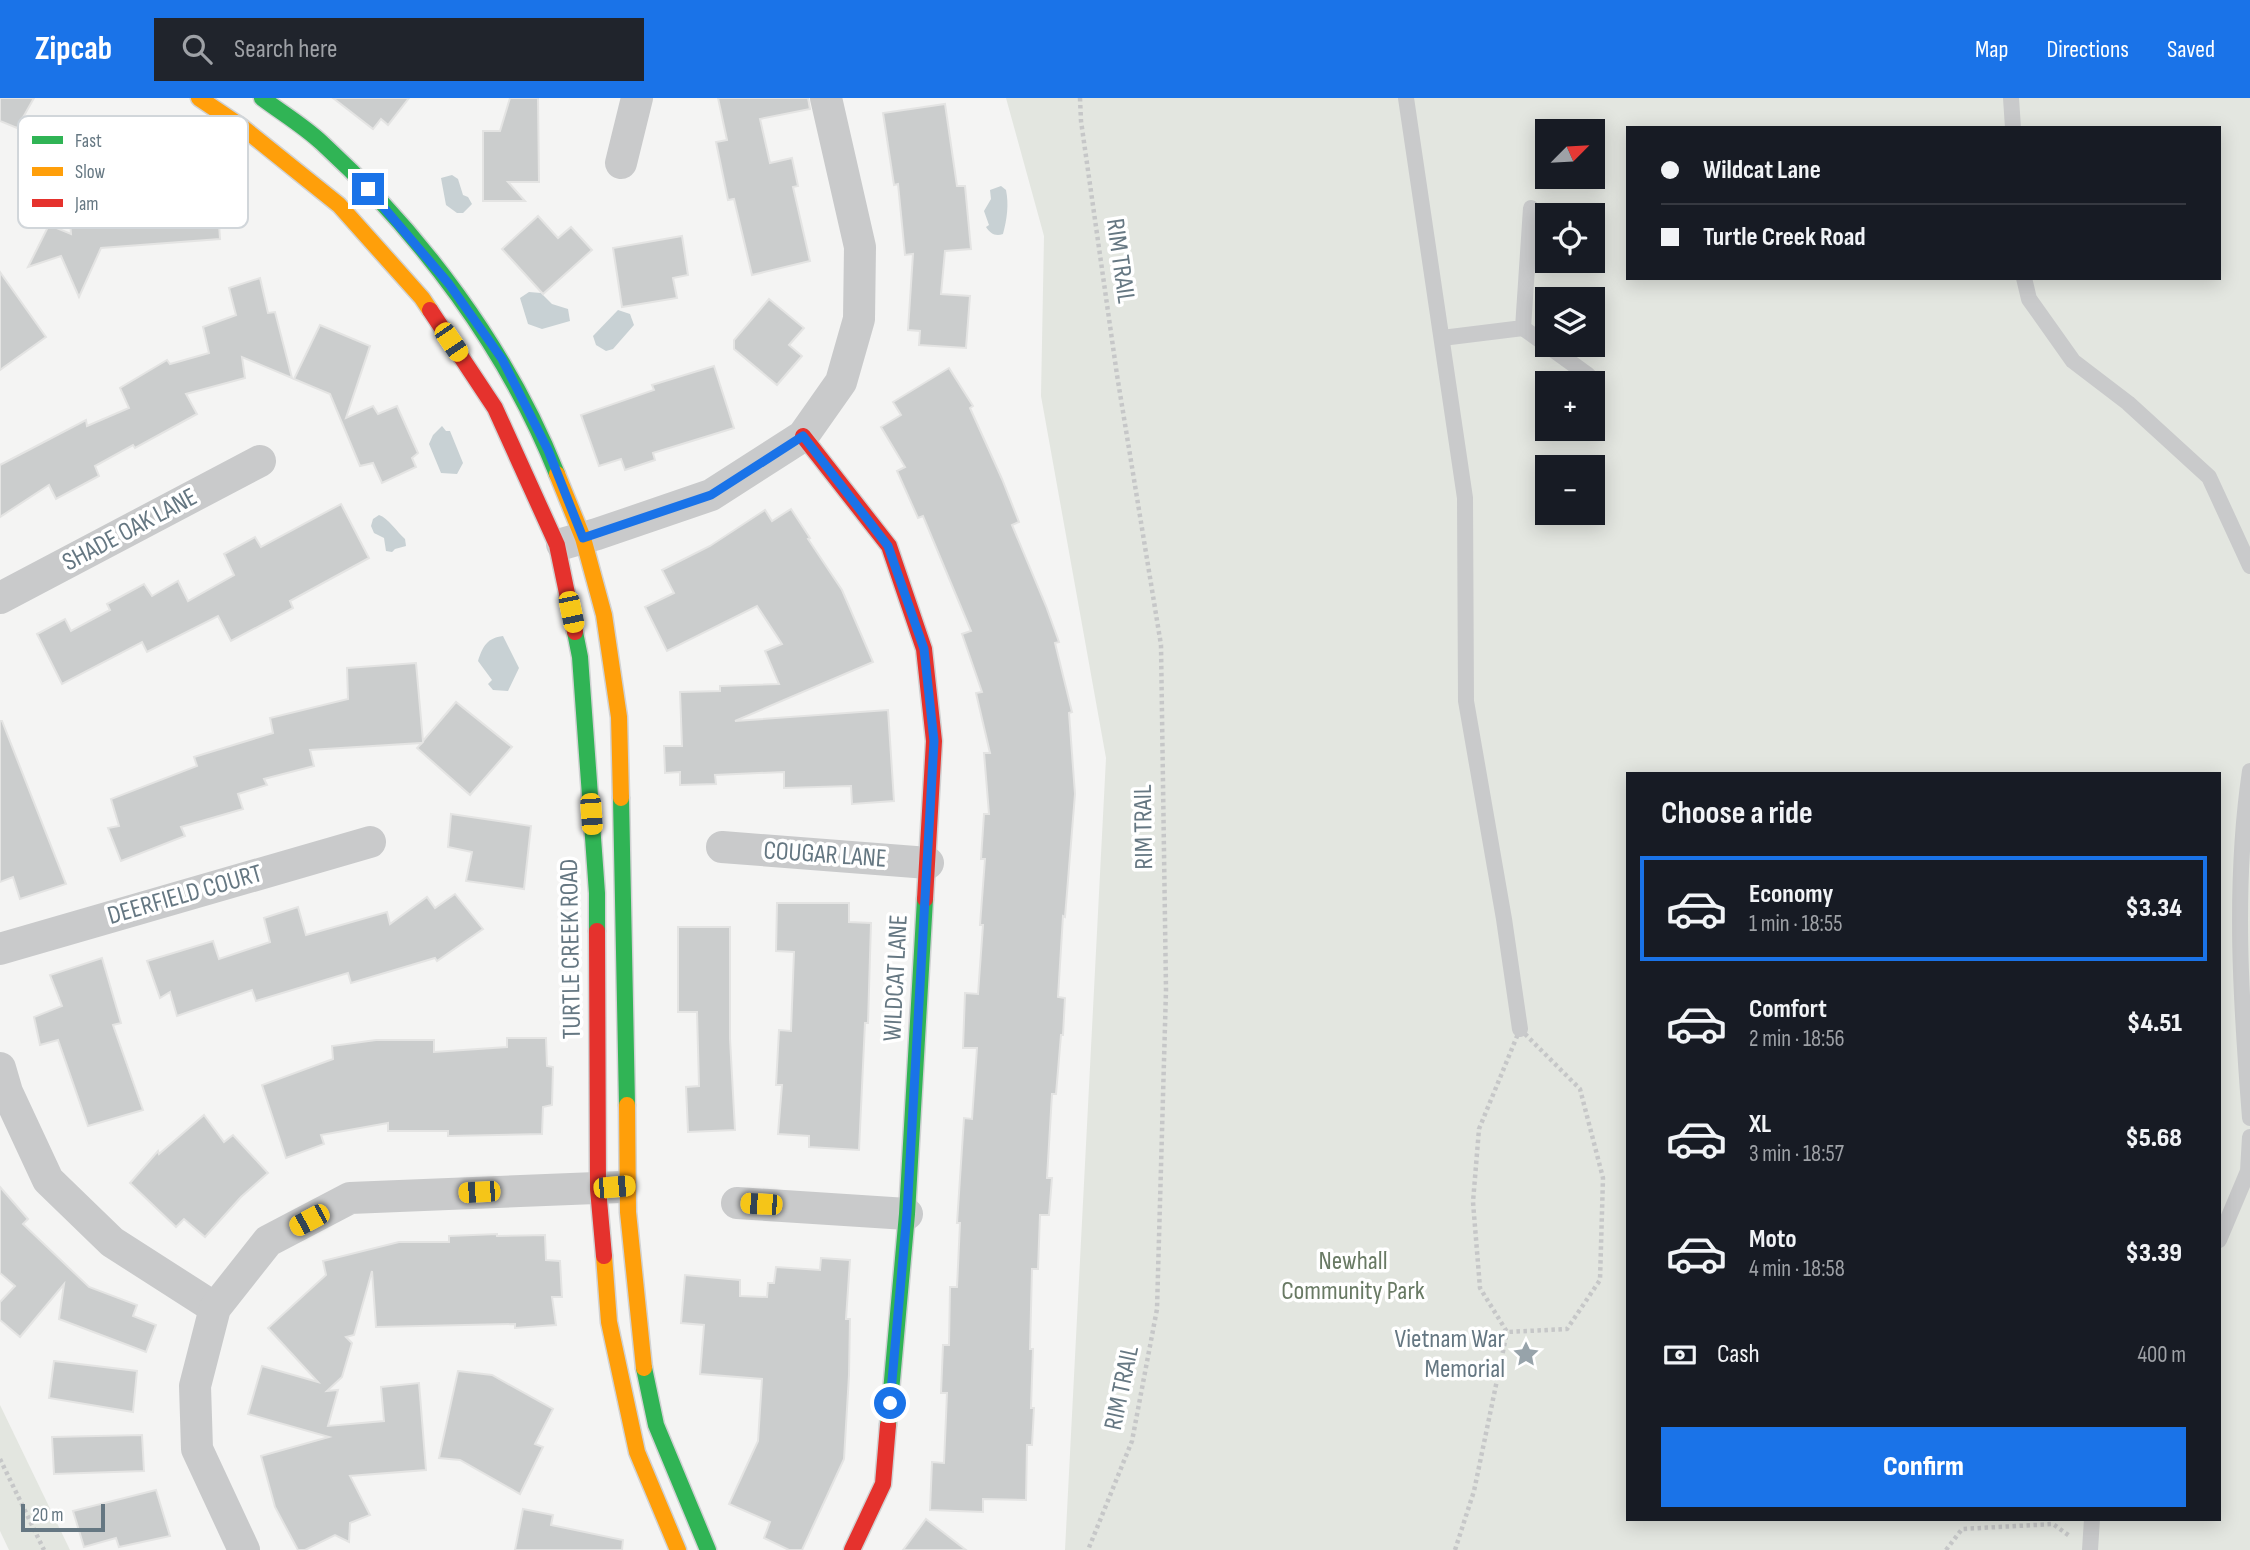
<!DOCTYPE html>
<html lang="en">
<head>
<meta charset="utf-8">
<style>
	:root { --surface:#171b24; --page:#20242c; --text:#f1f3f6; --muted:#9ea1a6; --line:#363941; --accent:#1a73e8 }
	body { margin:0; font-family:"Sofia Sans Condensed",sans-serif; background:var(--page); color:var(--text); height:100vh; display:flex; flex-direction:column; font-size:26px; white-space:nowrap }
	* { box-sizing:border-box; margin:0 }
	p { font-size:23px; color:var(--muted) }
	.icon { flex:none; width:38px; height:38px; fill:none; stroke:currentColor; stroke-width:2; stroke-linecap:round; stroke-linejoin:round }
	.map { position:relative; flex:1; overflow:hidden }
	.side { position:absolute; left:1626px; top:674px; width:595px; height:749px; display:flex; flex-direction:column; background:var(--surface); border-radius:0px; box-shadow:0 4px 18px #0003 }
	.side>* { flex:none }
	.guide { position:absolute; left:1626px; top:28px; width:595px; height:154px; border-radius:0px; box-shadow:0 4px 18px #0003; display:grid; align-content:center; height:154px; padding:0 35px; background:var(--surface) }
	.needle { width:46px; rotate:66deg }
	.tools { position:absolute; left:1535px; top:21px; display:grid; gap:14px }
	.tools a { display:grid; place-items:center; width:70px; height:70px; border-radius:0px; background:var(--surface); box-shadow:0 4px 18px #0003; font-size:35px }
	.scale { position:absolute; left:21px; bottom:18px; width:84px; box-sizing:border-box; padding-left:7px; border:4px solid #657782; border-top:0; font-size:19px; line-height:24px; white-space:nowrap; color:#657782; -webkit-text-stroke:5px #fff; paint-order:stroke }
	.end { position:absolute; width:32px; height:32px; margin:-16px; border:9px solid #1a73e8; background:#fff; box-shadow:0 0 0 4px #fff }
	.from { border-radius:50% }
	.car { position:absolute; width:21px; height:42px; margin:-21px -10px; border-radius:9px; box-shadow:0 0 5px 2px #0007; background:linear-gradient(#f5c518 24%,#345 0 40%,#f5c518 0 76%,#345 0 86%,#f5c518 0) }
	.guide b { display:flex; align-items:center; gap:24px; height:66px; font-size:26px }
	.guide b+b { border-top:2px solid var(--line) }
	.guide i { width:18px; height:18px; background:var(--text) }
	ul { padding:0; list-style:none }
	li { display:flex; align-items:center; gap:21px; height:105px; margin:0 14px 10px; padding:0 21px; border:4px solid transparent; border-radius:0px }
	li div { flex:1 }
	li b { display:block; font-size:26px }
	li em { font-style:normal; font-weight:800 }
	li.on { border-color:var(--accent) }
	li>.icon { width:63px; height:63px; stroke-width:1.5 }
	h2 { padding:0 35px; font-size:32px; line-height:84px }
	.pay { display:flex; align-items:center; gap:18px; height:77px; padding:0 35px; font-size:26px }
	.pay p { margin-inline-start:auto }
	.cta { display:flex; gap:14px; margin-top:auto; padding:14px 35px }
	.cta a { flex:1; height:80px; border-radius:0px; background:var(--accent); color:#fff; font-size:28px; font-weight:800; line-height:80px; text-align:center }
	header { display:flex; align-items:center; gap:42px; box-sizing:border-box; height:98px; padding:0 35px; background:var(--accent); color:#fff }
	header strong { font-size:33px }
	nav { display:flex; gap:38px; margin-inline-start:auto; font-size:24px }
	.search { width:490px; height:63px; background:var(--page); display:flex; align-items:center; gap:18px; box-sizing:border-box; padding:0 24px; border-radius:0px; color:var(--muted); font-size:26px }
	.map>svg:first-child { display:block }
	.green { fill:#e3e6e0; fill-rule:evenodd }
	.water { fill:#c8d1d4 }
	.building { fill:#cbcdcd; stroke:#e4e4e3; stroke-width:2 }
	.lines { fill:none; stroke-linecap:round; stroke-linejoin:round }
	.fast-casing { stroke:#d1d2d3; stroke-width:19 }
	.slow-casing { stroke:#d1d2d3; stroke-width:19 }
	.jam-casing { stroke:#d1d2d3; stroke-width:19 }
	.path { stroke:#c6c7c8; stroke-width:4.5; stroke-dasharray:3.5 3.5; stroke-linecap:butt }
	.lane { stroke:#c9cacb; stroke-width:16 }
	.street { stroke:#c9cacb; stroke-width:32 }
	.fast { stroke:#30b455; stroke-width:16 }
	.slow { stroke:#ff9f0a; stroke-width:16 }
	.jam { stroke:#e5322d; stroke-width:16 }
	.route { stroke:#1a73e8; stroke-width:9 }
	.labels { text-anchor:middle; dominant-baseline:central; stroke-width:7; stroke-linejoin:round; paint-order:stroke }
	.street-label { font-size:26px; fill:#657782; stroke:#fff }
	.park-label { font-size:26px; fill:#697a64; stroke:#fff }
	.poi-label { font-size:26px; fill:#657782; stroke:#fff; text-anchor:end }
	.key { fill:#fff; stroke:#d1d6da; stroke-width:2 }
	.key-label { font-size:19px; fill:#657782 }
</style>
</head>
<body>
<header>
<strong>Zipcab</strong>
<div class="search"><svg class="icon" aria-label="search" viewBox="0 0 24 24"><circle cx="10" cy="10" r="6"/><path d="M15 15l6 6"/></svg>Search here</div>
<nav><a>Map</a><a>Directions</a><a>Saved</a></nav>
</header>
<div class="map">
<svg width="2250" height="1452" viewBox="0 0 2250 1452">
	<rect width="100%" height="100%" fill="#f4f4f3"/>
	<!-- green -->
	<g class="green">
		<path d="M1006,0H2250V1452H1065L1106,660L1041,298L1044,138ZM1628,30H2219V180H1628ZM1547,33H1592V79H1547ZM1547,117H1592V163H1547ZM1547,201H1592V247H1547ZM1547,285H1592V331H1547ZM1547,369H1592V415H1547ZM1628,676H2219V1421H1628Z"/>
		<path d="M0,1307L70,1452H9L0,1433Z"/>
	</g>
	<!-- water -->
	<g class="water">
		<path d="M452,77L458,81L463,97L468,99L472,106L463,115H457L446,107L441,80Z"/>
		<path d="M1001,88L1006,92C1009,107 1007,121 1003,136C995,139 990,135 986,129L989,127L984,113L991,101L990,92Z"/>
		<path d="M529,194L541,195L552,206L568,211L570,223L542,231L528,226L520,200Z"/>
		<path d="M618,212L630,216L634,227L613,251L606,253L596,247L593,238Z"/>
		<path d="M442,328L446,333H450L463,365L457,376L441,375L429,346L433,337Z"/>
		<path d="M379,417C388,420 397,434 405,441L406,448L395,451L392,454L386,453L384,440L374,435L371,428L373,421Z"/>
		<path d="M503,538L519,570L508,593L493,592L488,586L492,582L478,563C483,548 487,540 503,538Z"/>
	</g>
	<!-- building -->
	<g class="building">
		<path d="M0,0H34L17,30L0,23Z"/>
		<path d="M333,0H409L388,27L381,21L373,31Z"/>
		<path d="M510,0H538L539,84H508L525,103H483V33H500Z"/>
		<path d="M718,0H808L810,11L760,21L770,65L792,60L798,88L793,89L810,163L752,177L734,101L728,102L716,44L727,42Z"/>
		<path d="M945,6L957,88H965L971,151L945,153L941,196L970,198L966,250L919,247L920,233L908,232L913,156L905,157L898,86L894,87L883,15Z"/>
		<path d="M142,43L147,115L218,109L220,141L101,150L79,199L61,158L28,169L48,129L47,126L71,136L64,49Z"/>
		<path d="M538,118L558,140L571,129L592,152L543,196L502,151Z"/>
		<path d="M682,138L688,177L673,180L677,200L622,209L613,150Z"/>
		<path d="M0,174L46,239L0,272Z"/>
		<path d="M260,180L268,215L275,214L292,280L242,259L245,280L186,296L197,316L135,350L133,347L95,368L99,378L56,401L49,387L0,419V367L86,322L87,328L129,310L120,290L167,262L170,266L209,255L203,229L236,217L229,190Z"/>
		<path d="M769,201L804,230L789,247L802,258L777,287L734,251V242Z"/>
		<path d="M320,227L370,248L346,320L373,308L378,316L397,308L418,355L412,360L416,369L382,385L373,365L360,368L330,296L294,281Z"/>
		<path d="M714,268L734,330L653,355L655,362L625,372L621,361L599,368L581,317L654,292L652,287Z"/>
		<path d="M949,270L973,308L970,310L1002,381L1019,424L1012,427L1046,508L1059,544L1055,545L1072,614L1069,615L1075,696L1065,819L1063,818L1058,899L1065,900L1063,937H1061L1056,996H1052L1047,1080H1052L1049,1117H1040L1038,1171H1032L1030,1251H1033L1031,1310H1034L1032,1347H1027L1026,1402L983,1401V1414L930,1412L932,1364L944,1365L947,1295H941L943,1247H949L950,1189H957L960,1125H957L964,1020L972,1021L977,950H963L965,895L978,896L983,827H980L985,761H981L984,716H989L984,655H990L976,595L982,594L962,536L971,533L923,418L918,420L897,373L905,369L881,329L901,317L893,304Z"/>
		<path d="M341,406L369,460L290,503L293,510L231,543L218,518L147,554L142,544L62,586L37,536L65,521L71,533L110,512L107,506L144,486L152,498L178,483L188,503L234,477L224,456L255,439L261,449Z"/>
		<path d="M791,411L810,440L808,441L842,492L873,564L735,623L888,612L894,703L852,706L851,688L784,690V674L715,677L716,686L680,687V674L665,675L664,648H682L680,594L720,593V588L779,586L765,553L782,546L757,508L667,553L645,509L674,495L662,472L710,448L765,412L772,423Z"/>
		<path d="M416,565L423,643L456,604L512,649L470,697L417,650L422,645L310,652L314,668L264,681L267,687L238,696L243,711L181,729L185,738L121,763L108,730L119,728L111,701L197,668L194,659L273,635L270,620L348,601L347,570Z"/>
		<path d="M0,623H2L66,786L20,801L13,779L0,784Z"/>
		<path d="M451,716L531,728L524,791L466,783L472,754L448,749Z"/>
		<path d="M455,796L483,831L437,863L435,860L351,885L348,875L256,903L252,892L177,918L170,894L160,900L147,863L213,843L219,861L270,844L264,820L298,809L306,837L387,814L390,826L427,799L435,810Z"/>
		<path d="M777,805H849V824L871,825L868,925H865L859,1052L809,1049V1038L778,1036L782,987H776L779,932L791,933L794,854L776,853Z"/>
		<path d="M678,829H730V941L735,1032L688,1034L686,989L699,988L697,914H678Z"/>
		<path d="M102,860L121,925L113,927L143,1012L88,1028L58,942L40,947L34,919L62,908L50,877Z"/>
		<path d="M507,940H546L547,968L553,969L552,1007L543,1009L542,1036L448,1038V1033H388V1025L321,1037L324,1046L286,1060L262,987L333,961L332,948L376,942H434V954L507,949Z"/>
		<path d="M204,1017L224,1044L233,1037L268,1075L241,1099L205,1139L184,1121L176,1129L130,1085L158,1053L159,1056Z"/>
		<path d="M0,1089L28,1121L23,1126L89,1189L137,1207L133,1218L156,1227L146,1254L59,1221L64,1186L20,1239L0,1222V1204L15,1188L0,1175Z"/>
		<path d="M497,1136V1138L545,1137L546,1162L560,1163L562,1199H552L556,1227L515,1230V1226L376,1229L372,1173L354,1237L346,1239L352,1245L342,1279L327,1293L338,1292L328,1328L384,1323L381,1289L419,1285L426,1372L350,1378L370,1417L350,1425L349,1444L335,1437L305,1452H298L275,1409L261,1358L329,1339L248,1316L262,1268L318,1284L268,1230L326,1177L323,1163L399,1144H449V1138Z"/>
		<path d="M821,1160L850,1162L846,1221H850L849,1277L844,1361L802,1452H789L764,1440L770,1424L729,1406L758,1343L762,1281L700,1276L704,1227L681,1225L685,1177L740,1182V1198L767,1199L768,1185H774L776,1169L820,1172Z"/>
		<path d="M54,1263L137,1273L133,1314L49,1300Z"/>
		<path d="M458,1273L492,1277L553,1311L535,1346L543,1349L520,1396L460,1362L439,1360Z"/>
		<path d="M142,1337L144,1373L54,1376L52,1339Z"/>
		<path d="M156,1392L170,1438L119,1449L116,1440L84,1449L73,1413Z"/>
		<path d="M523,1411L553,1417L551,1427L623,1442L622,1452H515Z"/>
		<path d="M926,1421L966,1452H903Z"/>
	</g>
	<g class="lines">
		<defs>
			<g id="fast">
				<path d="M262,0C282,15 304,28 322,45C421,136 507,250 557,376"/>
				<path d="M575,534L580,559L597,795V833"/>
				<path d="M621,700L627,1007"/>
				<path d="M644,1270L656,1327L708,1452"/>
				<path d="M888,1327L907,1116L925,801"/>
			</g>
			<g id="slow">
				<path d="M199,0L242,29L339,107L422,200L430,212"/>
				<path d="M557,376L583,440L604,517L619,619L621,700"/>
				<path d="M627,1007L628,1114L644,1270"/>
				<path d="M604,1158L609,1224L637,1354L678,1452"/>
			</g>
			<g id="jam">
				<path d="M430,212L495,310L557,447L575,534"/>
				<path d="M803,338L889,448L924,551L934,643L925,801"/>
				<path d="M597,833L598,1091L604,1158"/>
				<path d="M852,1452L883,1386L888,1327"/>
			</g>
		</defs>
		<!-- fast casing -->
		<use href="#fast" class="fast-casing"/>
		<!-- slow casing -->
		<use href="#slow" class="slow-casing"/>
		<!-- jam casing -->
		<use href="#jam" class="jam-casing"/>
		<!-- path -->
		<g class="path">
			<path d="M1080,0L1081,23L1117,277L1161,547L1166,892L1157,1211L1132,1343L1088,1452"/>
			<path d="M1520,931L1580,991L1603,1080L1600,1182L1567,1231L1507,1234L1480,1190L1473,1104L1479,1031Z"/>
			<path d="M0,1361L44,1452"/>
			<path d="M1455,1452L1474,1393L1507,1234"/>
			<path d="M1946,1452L1962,1431L2053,1426L2071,1439"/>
		</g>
		<!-- lane -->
		<g class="lane">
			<path d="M1406,0L1465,400L1466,603L1504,821L1520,931"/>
			<path d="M2011,0L2013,30"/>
			<path d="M2024,180L2029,201L2073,263L2128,305L2209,379L2250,468"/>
			<path d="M1523,230L1588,277"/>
			<path d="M1442,240L1523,230L1531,110"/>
			<path d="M2250,673C2233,788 2241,905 2250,1020"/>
			<path d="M2219,1142L2248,1073L2250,1039"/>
			<path d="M2090,1452L2092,1421"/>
		</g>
		<!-- street -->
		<g class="street">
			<path d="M621,65L637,0"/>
			<path d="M562,446L597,436L711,397L803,338L841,284L859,221L860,149L826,0"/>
			<path d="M0,500L260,363"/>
			<path d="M722,749L928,765"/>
			<path d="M0,851L370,744"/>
			<path d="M0,970L7,994L48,1082L112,1144L215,1210"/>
			<path d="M737,1105L907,1116"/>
			<path d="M244,1452L197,1351L195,1288L215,1210L268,1143L350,1100L621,1089"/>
		</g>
		<!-- fast -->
		<use href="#fast" class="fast"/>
		<!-- slow -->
		<use href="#slow" class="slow"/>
		<!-- jam -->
		<use href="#jam" class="jam"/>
	</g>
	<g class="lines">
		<!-- route -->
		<path class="route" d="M368,91L449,186L502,261L548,352L583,440L711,397L803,338L888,448L924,551L934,643L907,1115L890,1305"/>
	</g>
	<!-- icons -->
	<defs>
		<symbol id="sight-bare" viewBox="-9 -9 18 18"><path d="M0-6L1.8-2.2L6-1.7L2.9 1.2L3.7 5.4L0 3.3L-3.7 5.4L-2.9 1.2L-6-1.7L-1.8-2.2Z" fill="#97a3aa" stroke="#fff" stroke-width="2.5" paint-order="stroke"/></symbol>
	</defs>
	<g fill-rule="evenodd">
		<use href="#sight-bare" x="1507" y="1237" width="38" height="38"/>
	</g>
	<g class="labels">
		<!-- street labels -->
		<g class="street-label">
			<text transform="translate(1120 163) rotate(82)">RIM TRAIL</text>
			<text transform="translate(130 432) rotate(-28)">SHADE OAK LANE</text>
			<text transform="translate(1144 729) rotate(-91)">RIM TRAIL</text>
			<text transform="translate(825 757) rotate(4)">COUGAR LANE</text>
			<text transform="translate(185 797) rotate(-16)">DEERFIELD COURT</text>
			<text transform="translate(571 851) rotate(-91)">TURTLE CREEK ROAD</text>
			<text transform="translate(896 880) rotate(-87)">WILDCAT LANE</text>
			<text transform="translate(1122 1290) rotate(-78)">RIM TRAIL</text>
		</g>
		<!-- park labels -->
		<g class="park-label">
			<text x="1353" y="1163">Newhall<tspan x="1353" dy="30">Community Park</tspan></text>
		</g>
		<!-- poi labels -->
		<g class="poi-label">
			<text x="1505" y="1241">Vietnam War<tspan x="1505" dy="30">Memorial</tspan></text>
		</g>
	</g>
	<!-- legend -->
	<rect x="18" y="18" width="230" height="112" rx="10" class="key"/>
	<rect x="32" y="38" width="31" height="8" fill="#30b455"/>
	<rect x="32" y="69" width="31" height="9" fill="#ff9f0a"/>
	<rect x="32" y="101" width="31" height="8" fill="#e5322d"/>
	<g class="key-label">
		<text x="75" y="49">Fast</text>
		<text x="75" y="80">Slow</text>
		<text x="75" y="112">Jam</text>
	</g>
</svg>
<div class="tools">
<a><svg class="needle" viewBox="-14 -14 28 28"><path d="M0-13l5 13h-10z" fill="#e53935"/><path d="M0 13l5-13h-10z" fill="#9ea1a6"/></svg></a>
<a><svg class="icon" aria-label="locate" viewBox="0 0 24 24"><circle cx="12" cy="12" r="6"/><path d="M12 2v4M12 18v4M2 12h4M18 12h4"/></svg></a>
<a><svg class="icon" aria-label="layers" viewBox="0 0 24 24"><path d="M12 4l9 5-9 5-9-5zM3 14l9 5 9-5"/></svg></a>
<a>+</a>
<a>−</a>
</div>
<div class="scale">20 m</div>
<i class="end from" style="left:890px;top:1305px"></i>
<i class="end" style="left:368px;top:91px"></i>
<i class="car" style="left:451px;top:244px;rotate:146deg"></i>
<i class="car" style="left:571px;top:514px;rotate:168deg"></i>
<i class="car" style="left:591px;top:716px;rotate:176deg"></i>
<i class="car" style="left:614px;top:1089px;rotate:85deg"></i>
<i class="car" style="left:479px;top:1094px;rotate:267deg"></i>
<i class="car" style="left:761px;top:1106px;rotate:273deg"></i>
<i class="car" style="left:309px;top:1122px;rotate:242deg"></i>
<div class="guide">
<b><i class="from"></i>Wildcat Lane</b>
<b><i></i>Turtle Creek Road</b>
</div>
<section class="side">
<h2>Choose a ride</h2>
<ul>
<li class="on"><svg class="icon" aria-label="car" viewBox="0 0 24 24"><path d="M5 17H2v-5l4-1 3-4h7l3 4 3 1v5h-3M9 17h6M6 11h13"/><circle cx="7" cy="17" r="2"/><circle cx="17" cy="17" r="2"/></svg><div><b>Economy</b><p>1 min · 18:55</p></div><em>$3.34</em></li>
<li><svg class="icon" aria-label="car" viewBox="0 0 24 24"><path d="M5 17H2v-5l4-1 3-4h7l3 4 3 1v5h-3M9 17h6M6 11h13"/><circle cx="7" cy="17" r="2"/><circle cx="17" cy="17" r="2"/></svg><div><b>Comfort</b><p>2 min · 18:56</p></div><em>$4.51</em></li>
<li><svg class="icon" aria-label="car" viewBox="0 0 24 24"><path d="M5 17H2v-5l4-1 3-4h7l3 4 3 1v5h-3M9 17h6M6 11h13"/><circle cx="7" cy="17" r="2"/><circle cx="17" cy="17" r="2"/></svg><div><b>XL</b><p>3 min · 18:57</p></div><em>$5.68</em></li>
<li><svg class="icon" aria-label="car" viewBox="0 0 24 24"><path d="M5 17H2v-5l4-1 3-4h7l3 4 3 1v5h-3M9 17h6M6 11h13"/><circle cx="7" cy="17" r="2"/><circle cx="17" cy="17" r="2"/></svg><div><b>Moto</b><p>4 min · 18:58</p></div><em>$3.39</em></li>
</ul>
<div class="pay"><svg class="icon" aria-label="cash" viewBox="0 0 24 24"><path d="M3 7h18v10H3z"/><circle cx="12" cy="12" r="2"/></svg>Cash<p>400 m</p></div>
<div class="cta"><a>Confirm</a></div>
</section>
</div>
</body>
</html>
